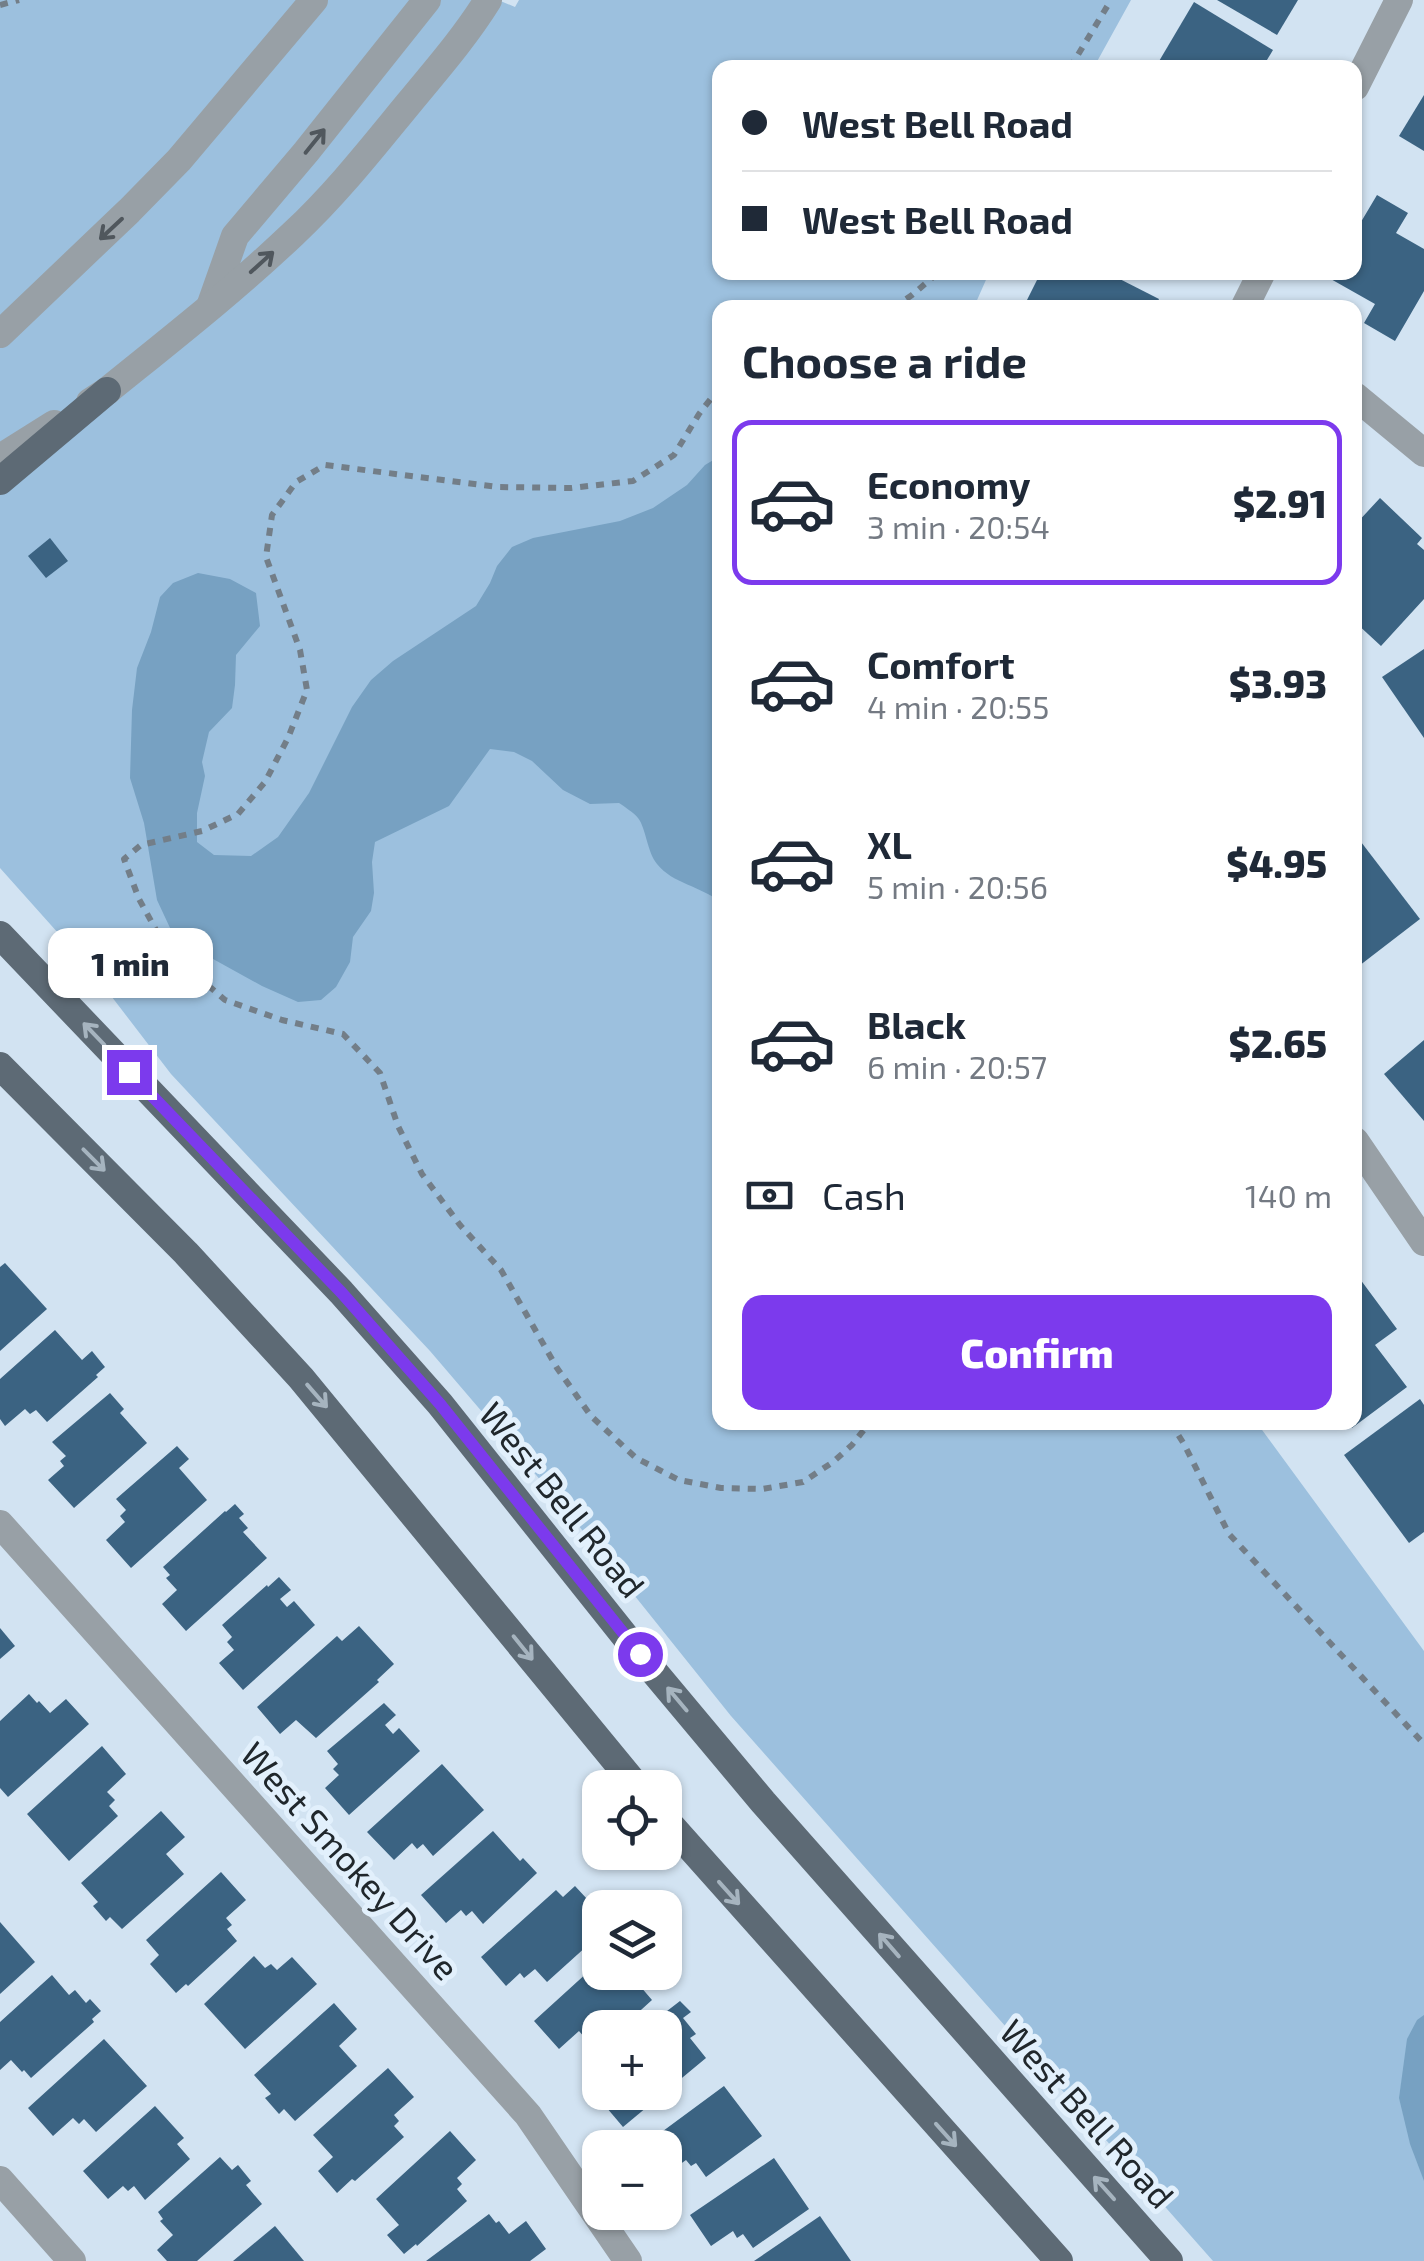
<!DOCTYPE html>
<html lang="en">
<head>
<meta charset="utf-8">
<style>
	:root { --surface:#fff; --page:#f6f6f7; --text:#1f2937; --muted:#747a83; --line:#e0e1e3; --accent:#7c3aed }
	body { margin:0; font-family:"Exo 2",sans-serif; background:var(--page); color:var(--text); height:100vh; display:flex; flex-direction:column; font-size:38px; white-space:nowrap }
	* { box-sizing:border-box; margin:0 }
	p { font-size:32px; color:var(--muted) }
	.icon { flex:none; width:55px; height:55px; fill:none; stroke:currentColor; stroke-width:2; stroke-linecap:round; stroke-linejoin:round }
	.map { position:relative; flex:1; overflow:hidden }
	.details { position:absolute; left:712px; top:300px; width:650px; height:1130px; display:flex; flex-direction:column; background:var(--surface); border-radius:20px; box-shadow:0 2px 8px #0004 }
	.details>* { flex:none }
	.banner { position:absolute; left:712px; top:60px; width:650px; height:220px; border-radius:20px; box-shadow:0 2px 8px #0004; display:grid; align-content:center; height:220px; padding:0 30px; background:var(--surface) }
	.controls { position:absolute; left:582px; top:1770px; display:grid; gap:20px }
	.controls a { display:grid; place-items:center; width:100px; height:100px; border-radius:20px; background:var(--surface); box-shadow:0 2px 8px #0004; font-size:50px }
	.end { position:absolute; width:45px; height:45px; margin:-22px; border:12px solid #7c3aed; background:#fff; box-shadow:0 0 0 5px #fff }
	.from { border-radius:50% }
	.bubble { position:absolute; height:70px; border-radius:20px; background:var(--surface); box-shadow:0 2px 8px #0004; font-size:32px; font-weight:800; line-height:70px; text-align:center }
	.banner b { display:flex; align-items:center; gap:35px; height:95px; font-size:38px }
	.banner b+b { border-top:2px solid var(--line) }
	.banner i { width:25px; height:25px; background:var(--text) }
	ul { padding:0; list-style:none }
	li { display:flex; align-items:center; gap:30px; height:165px; margin:0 20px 15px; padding:0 10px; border:5px solid transparent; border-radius:20px }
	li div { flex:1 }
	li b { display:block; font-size:38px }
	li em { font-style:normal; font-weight:800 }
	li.active { border-color:var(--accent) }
	li>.icon { width:90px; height:90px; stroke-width:1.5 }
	h2 { padding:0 30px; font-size:45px; line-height:120px }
	.pay { display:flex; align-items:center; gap:25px; height:110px; padding:0 30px; font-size:38px }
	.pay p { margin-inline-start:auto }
	.action { display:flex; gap:20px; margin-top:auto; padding:20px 30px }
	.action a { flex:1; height:115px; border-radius:20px; background:var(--accent); color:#fff; font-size:40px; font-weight:800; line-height:115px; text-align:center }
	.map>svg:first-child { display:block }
	.green { fill:#9cc0de }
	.water { fill:#77a1c2 }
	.building { fill:#3b6382 }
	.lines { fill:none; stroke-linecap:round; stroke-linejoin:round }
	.path { stroke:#737e88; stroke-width:6; stroke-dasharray:8 8; stroke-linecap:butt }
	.minor { stroke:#98a0a6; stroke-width:28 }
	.tertiary { stroke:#98a0a6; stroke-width:28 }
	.primary { stroke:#5d6a75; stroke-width:28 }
	.oneway { stroke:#50575d }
	.oneway2 { stroke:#a6b4bf }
	.route { stroke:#7c3aed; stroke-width:12 }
	.labels { text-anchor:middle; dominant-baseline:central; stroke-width:10; stroke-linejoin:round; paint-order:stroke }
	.street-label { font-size:35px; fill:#20272c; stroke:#e2f0fc }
</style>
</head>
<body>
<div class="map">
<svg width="1424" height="2261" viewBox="0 0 1424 2261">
	<rect width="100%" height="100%" fill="#d2e3f2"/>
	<!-- green -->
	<path class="green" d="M0,0H498L515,7L519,0H1131L1094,67L720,68V272L989,273L974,307L720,308V1422L1257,1423L1424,1651V2261H1213L731,1716L566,1510L430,1351L171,1074L92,971L0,868Z"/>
	<!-- water -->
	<g class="water">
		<path d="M720,456V902C701,886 673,884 657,864C647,852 646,828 638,818C634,813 625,807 619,803L590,804L563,790L532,761L514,752L490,749L449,806L375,842L372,862L374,893L371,911L353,937L350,962L336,987L321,1000L298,1002L262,986L195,949L171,930L157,900L144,823L130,778L132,710L137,668L151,632L160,597L173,583L198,573L230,579L256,593L260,626L236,655L235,685L232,708L209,732L202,762L205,776L197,813V842L214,855L251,856L278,837L309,793L352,707L371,680L393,661L476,606L490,583L497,566L512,547L533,538L620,521L653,508L687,485L705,465Z"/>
		<path d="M1424,2015V2181L1410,2144L1399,2098L1407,2039L1417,2020Z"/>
	</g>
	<!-- building -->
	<g class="building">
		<path d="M1217,0H1298L1277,35Z"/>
		<path d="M1194,2L1273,50L1262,68H1155Z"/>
		<path d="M1424,95V151L1399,136Z"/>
		<path d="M1377,195L1408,213L1396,233L1424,249V291L1395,341L1364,323L1375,304L1329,278L1332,272H1355V232Z"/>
		<path d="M1041,272H1106L1159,299L1155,308H1023Z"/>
		<path d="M1380,498L1422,538L1417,544L1424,550V599L1381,646L1355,622V525Z"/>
		<path d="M50,538L68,561L46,578L28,556Z"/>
		<path d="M1424,649V738L1382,677Z"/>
		<path d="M1358,838L1420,919L1355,969V840Z"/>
		<path d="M1424,1040V1121L1384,1074Z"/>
		<path d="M5,1263L47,1309L0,1351V1267Z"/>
		<path d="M1360,1279L1397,1329L1375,1345L1407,1387L1352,1428L1348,1422H1355V1283Z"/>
		<path d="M55,1330L82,1360L92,1351L105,1367L96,1375L98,1377L47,1422L36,1410L30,1414L25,1409L5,1426L0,1419V1379Z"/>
		<path d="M110,1393L124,1409L120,1413L147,1443L74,1508L48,1480L64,1466L60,1461L66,1456L52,1442Z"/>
		<path d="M1420,1399L1424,1405V1532L1409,1543L1344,1455Z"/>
		<path d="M177,1446L189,1459L179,1468L207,1500L131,1568L106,1540L125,1522L120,1516L126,1510L116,1499Z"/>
		<path d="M235,1504L244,1514L239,1518L248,1528L243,1532L267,1558L186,1631L162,1604L177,1590L166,1578L170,1575L163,1567L225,1511L226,1512Z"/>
		<path d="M279,1577L291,1590L280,1599L287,1607L294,1601L315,1625L243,1690L219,1663L234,1650L227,1642L232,1637L222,1625L267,1585L268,1587Z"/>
		<path d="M359,1626L394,1664L377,1680L379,1682L316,1738L296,1720L280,1734L257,1707L337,1636L342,1641Z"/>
		<path d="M0,1628L15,1646L0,1659Z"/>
		<path d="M29,1694L37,1703L39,1701L50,1713L66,1699L89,1724L8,1797L0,1788V1721Z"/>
		<path d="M384,1703L396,1715L385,1725L393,1734L399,1728L420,1751L349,1815L325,1788L339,1775L333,1769L338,1764L327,1751Z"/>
		<path d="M102,1746L126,1774L107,1792L115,1800L109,1806L118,1816L69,1861L27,1814Z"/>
		<path d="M442,1764L484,1810L433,1856L423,1844L417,1849L412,1843L394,1860L367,1832Z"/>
		<path d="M161,1811L185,1837L166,1854L184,1874L122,1929L110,1917L106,1921L93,1906L98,1902L81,1883Z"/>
		<path d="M493,1831L520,1861L523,1858L537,1873L483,1924L472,1911L466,1916L461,1910L446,1923L421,1895Z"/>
		<path d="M221,1872L246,1900L226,1918L232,1925L227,1929L237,1941L188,1986L186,1984L176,1993L150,1964L159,1955L146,1940Z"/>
		<path d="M575,1886L600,1913V1926L594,1932L598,1936L547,1982L535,1969L524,1978L520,1973L506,1986L481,1957L556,1890L563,1897Z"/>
		<path d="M0,1922L35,1962L0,1994Z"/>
		<path d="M254,1956L265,1968L271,1964L277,1970L292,1957L317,1984L245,2049L204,2004Z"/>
		<path d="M600,1961V1972H628L652,2000L621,2028H600V2043L591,2032L585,2038L579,2031L559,2049L534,2021Z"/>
		<path d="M52,1975L69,1995L75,1990L86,2003L90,1999L101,2011L92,2019L94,2022L31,2078L24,2070L22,2072L11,2060L0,2070V2022Z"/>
		<path d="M680,2001L691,2012L683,2018L696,2034L690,2038L706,2058L665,2092V2028H645Z"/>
		<path d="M334,2003L357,2029L339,2046L357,2066L295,2121L284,2109L279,2114L265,2098L271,2094L254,2075Z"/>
		<path d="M104,2039L147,2086L96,2132L84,2119L79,2124L73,2118L53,2136L28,2108Z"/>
		<path d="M388,2068L414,2097L394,2115L399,2121L394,2126L404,2137L355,2181L352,2179L337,2193L318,2171L333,2157L313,2135Z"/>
		<path d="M724,2086L762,2136L706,2177L696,2163L691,2166L686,2160L665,2175V2148H640Z"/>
		<path d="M610,2092H665L623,2127L601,2101Z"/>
		<path d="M155,2106L184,2138L177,2144L190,2159L145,2200L134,2186L128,2191L123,2186L108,2199L83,2171Z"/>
		<path d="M450,2131L476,2160L457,2178L462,2184L457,2189L467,2201L417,2246L416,2244L404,2254L387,2235L399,2225L376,2199Z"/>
		<path d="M220,2157L232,2170L238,2165L251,2181L246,2185L262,2204L197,2261H167L157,2250L173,2235L160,2221L163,2219L158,2212Z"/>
		<path d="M774,2158L809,2209L753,2248L743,2234L737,2238L733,2231L711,2246L690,2215Z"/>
		<path d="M489,2214L496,2223L499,2221L509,2234L526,2221L546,2249L530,2261H426Z"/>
		<path d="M820,2216L851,2261H754Z"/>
		<path d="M275,2226L304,2261H233Z"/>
	</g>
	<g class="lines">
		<!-- path -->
		<g class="path">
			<path d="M0,5L19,0"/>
			<path d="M1070,68L1111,0"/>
			<path d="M893,308L912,295L939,272"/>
			<path d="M720,387L699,414L674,455L633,481L571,488L498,487L325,465L296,482L272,515L266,557L300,650L307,690L288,738L265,782L238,814L202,831L141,845L124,859L139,899L167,950L225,1000L282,1020L343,1034L380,1073L398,1126L422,1174L460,1225L501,1270L557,1368L591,1416L636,1458L679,1480L721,1488L762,1489L803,1482L833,1462L852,1445L870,1422"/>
			<path d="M1170,1422L1184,1444L1229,1534L1424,1744"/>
		</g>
		<!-- minor -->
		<g class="minor">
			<path d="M1355,87L1399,0"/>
			<path d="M1244,308L1262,272"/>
			<path d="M1355,396L1424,453"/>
			<path d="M1355,1141L1424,1242"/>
			<path d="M0,1524L528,2115L628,2261"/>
			<path d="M0,2180L72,2261"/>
		</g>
		<!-- tertiary -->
		<g class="tertiary">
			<path d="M211,304L235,236L306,152L427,0"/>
			<path d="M0,334L129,211L179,160L314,0"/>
			<path d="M90,402L107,391C170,340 234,290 293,234C336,194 372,148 409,103C437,69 465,37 488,0"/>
			<path d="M0,458L54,424"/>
		</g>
		<!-- primary -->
		<g class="primary">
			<path d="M0,481L107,391"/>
			<path d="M0,935L341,1292L440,1404L640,1655L763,1802L1169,2261"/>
			<path d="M0,1066L186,1253L301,1378L638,1788"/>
			<path d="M665,1819L1059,2261"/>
		</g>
	</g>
	<!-- one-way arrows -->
	<defs><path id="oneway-shaft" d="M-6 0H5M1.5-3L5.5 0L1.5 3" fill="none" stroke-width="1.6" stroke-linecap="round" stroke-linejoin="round" transform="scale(2.5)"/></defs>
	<g class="oneway">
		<use href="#oneway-shaft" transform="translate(315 141) rotate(-51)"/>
		<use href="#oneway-shaft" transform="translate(111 229) rotate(137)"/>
		<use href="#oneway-shaft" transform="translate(262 262) rotate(-42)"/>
	</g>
	<g class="oneway2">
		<use href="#oneway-shaft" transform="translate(94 1034) rotate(-134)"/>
		<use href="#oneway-shaft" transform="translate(94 1160) rotate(45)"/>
		<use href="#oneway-shaft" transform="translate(317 1396) rotate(49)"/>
		<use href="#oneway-shaft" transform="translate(523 1648) rotate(51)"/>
		<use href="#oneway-shaft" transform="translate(677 1699) rotate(-130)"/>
		<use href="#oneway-shaft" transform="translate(729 1893) rotate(48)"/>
		<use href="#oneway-shaft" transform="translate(889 1945) rotate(-131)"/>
		<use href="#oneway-shaft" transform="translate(946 2135) rotate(48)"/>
		<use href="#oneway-shaft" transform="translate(1104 2188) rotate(-132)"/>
	</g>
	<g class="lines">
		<!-- route -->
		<path class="route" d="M129,1072L341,1292L440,1404L640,1654"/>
	</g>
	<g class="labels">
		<!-- street labels -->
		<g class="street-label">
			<text transform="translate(563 1499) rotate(51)">West Bell Road</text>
			<text transform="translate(351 1860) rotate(48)">West Smokey Drive</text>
			<text transform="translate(1088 2113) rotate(48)">West Bell Road</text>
		</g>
	</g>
</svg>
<div class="controls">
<a><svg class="icon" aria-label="locate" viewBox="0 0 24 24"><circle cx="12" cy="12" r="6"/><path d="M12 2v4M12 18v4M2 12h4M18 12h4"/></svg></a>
<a><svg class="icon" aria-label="layers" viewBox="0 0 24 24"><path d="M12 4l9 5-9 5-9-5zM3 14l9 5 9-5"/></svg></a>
<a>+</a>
<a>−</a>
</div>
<i class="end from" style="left:640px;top:1654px"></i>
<i class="end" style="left:129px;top:1072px"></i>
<div class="bubble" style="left:48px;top:928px;width:165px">1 min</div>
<div class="banner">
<b><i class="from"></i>West Bell Road</b>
<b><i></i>West Bell Road</b>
</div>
<section class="details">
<h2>Choose a ride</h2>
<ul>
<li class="active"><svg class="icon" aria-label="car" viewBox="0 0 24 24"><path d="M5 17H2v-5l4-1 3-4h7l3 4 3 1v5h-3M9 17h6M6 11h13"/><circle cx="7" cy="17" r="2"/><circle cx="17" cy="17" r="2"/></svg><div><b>Economy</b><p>3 min · 20:54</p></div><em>$2.91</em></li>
<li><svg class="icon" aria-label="car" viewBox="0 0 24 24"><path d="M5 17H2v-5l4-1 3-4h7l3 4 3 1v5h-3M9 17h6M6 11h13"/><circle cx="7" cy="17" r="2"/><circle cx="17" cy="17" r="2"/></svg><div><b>Comfort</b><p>4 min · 20:55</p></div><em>$3.93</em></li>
<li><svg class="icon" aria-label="car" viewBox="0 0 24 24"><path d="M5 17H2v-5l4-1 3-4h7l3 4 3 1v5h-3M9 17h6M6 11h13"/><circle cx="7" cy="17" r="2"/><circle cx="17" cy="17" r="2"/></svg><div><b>XL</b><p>5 min · 20:56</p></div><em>$4.95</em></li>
<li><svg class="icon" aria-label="car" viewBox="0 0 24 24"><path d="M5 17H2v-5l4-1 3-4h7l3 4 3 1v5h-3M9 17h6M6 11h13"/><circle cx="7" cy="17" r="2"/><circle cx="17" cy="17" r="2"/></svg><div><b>Black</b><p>6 min · 20:57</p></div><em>$2.65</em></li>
</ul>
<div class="pay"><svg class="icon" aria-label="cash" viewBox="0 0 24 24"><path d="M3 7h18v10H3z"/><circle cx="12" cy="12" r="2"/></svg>Cash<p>140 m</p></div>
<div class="action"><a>Confirm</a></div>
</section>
</div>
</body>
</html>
